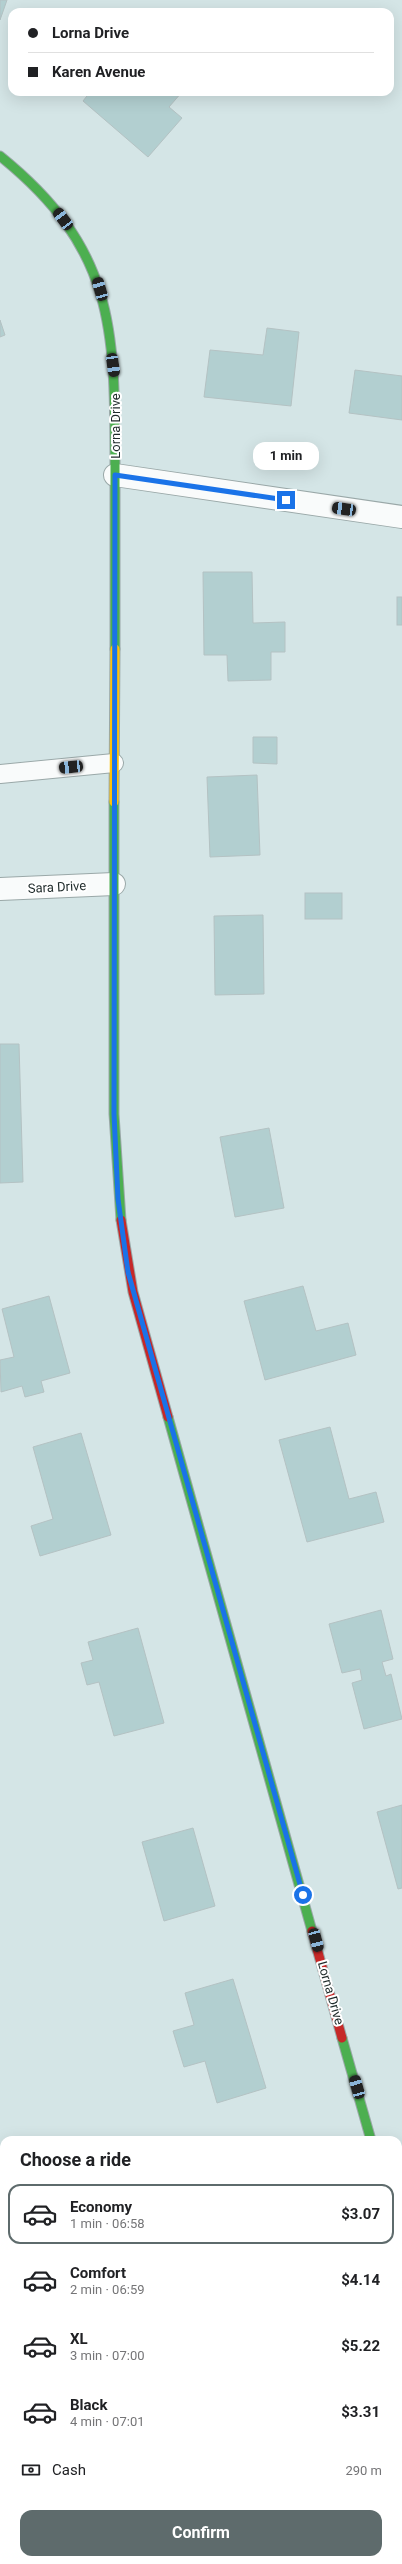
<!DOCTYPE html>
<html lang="en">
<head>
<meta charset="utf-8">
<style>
	:root { --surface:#fff; --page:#f6f6f6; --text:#202124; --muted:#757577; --line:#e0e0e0; --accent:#5e6b6c }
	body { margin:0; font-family:Roboto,sans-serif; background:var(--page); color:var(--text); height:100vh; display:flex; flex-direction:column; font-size:15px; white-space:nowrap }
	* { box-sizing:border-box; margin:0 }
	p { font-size:13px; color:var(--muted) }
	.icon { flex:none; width:22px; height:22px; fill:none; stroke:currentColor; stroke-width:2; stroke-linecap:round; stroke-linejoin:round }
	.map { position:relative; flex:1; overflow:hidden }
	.details { position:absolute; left:0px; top:2136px; width:402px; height:428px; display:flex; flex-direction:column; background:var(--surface); border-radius:12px 12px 0 0; box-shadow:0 4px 16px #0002 }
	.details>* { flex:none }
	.top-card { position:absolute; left:8px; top:8px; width:386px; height:88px; border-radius:12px; box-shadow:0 4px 16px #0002; display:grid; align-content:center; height:88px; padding:0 20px; background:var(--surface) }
	.end { position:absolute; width:18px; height:18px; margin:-9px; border:5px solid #1a73e8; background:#fff; box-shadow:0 0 0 2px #fff }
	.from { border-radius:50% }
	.bubble { position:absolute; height:28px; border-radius:12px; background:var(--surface); box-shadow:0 4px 16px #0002; font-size:13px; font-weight:700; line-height:28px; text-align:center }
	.car { position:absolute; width:12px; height:24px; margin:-12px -6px; border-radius:5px; box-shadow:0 0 3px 1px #0007; background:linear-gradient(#222 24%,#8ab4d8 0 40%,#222 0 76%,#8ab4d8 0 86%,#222 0) }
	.top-card b { display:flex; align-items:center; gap:14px; height:38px; font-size:15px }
	.top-card b+b { border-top:1px solid var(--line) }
	.top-card i { width:10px; height:10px; background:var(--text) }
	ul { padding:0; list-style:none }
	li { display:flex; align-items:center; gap:12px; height:60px; margin:0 8px 6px; padding:0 12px; border:2px solid transparent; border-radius:12px }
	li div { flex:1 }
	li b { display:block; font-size:15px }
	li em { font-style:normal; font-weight:700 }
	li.active { border-color:var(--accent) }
	li>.icon { width:36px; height:36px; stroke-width:1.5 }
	h2 { padding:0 20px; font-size:18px; line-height:48px }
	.pay { display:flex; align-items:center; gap:10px; height:44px; padding:0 20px; font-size:15px }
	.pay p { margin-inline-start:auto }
	.primary-button { display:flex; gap:8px; margin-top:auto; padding:8px 20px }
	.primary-button a { flex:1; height:46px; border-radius:12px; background:var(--accent); color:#fff; font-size:16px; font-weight:700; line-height:46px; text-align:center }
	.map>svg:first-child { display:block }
	.building { fill:#b2cfd0; stroke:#b4c2c3 }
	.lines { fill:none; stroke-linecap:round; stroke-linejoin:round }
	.lane-casing { stroke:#9aa8a8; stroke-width:20 }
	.street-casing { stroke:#9aa8a8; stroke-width:24 }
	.fast-casing { stroke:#9aa8a8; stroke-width:11 }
	.slow-casing { stroke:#9aa8a8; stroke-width:11 }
	.jam-casing { stroke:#9aa8a8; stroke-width:11 }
	.lane { stroke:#f9fbfb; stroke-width:18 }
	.street { stroke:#f9fbfb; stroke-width:22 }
	.fast { stroke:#4caf50; stroke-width:9 }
	.slow { stroke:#ffc107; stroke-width:9 }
	.jam { stroke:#c62828; stroke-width:9 }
	.route { stroke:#1a73e8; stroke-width:5 }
	.labels { text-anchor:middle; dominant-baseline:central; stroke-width:4; stroke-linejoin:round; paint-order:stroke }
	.street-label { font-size:13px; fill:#1e2a2a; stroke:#fff }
</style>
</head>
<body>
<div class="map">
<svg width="402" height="2564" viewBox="0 0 402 2564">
	<rect width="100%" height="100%" fill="#d4e5e6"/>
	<!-- building -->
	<g class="building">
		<path d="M0,0H7L0,20Z"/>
		<path d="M90,92H182L169,107L182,118L148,157L83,101Z"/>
		<path d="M0,320L5,335L0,337Z"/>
		<path d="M267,328L299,332L291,406L204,397L210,350L263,355Z"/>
		<path d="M355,370L402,376V420L349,413Z"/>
		<path d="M203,572H252L253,623L285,622V652H271V680L228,681L227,655H204Z"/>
		<rect x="397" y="597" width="5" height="28"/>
		<path d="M253,737H277V764L253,763Z"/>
		<path d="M257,775L260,855L210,857L207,777Z"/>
		<rect x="305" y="893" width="37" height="26"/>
		<path d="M263,915L264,994L215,995L214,916Z"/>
		<path d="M0,1044H19L23,1182L0,1183Z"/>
		<path d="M269,1128L284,1208L235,1217L220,1137Z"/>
		<path d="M303,1286L316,1331L348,1323L356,1355L265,1380L244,1301Z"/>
		<path d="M49,1296L70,1373L41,1381L44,1392L25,1397L22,1386L1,1392L0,1360L14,1357L2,1309Z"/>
		<path d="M330,1427L349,1499L376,1492L384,1522L307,1542L279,1440Z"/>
		<path d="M81,1433L111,1535L40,1556L31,1526L53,1519L33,1447Z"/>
		<path d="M381,1610L393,1659L382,1662L386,1676L391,1674L402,1719L364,1729L352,1683L362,1680L360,1669L342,1673L329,1624Z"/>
		<path d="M138,1628L164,1723L114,1736L99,1682L87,1685L81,1663L93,1660L88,1642Z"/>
		<path d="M402,1805V1888L398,1889L377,1812Z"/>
		<path d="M193,1828L215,1906L164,1921L142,1842Z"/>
		<path d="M233,1979L266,2088L217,2103L205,2061L184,2067L173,2031L194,2025L185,1993Z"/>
		<path d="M222,2560H274L275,2564H224Z"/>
	</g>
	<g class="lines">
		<defs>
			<path id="lane" d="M0,774L114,763"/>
			<g id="street">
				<path d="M115,475L402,517"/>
				<path d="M0,889L114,884"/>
				<path d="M369,2560V2564"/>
			</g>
			<g id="fast">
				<path d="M0,156C114,248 115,327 115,464C115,525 115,587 115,649"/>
				<path d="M114,802V1114L121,1220"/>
				<path d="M168,1417L312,1931"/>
				<path d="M342,2038L371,2140"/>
			</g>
			<path id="slow" d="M114,802L115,649"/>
			<g id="jam">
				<path d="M121,1220L133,1292L168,1417"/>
				<path d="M312,1931L342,2038"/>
			</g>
		</defs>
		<!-- lane casing -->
		<use href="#lane" class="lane-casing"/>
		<!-- street casing -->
		<use href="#street" class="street-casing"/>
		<!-- fast casing -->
		<use href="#fast" class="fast-casing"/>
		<!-- slow casing -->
		<use href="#slow" class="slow-casing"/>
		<!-- jam casing -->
		<use href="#jam" class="jam-casing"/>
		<!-- lane -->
		<use href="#lane" class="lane"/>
		<!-- street -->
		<use href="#street" class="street"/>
		<!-- fast -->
		<use href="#fast" class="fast"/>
		<!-- slow -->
		<use href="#slow" class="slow"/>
		<!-- jam -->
		<use href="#jam" class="jam"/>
	</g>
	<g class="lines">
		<!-- route -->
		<path class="route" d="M286,500L115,475L114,1114L118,1199L128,1272L303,1895"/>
	</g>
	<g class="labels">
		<!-- street labels -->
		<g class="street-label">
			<text transform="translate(115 426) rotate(-90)">Lorna Drive</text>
			<text transform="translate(57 887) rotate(-3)">Sara Drive</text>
			<text transform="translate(331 1993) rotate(74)">Lorna Drive</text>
		</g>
	</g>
</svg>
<i class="end from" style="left:303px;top:1895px"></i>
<i class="end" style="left:286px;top:500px"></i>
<div class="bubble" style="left:253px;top:442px;width:66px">1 min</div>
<i class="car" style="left:63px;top:219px;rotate:323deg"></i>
<i class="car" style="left:100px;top:289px;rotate:344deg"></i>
<i class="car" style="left:113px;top:365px;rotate:172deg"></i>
<i class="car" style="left:344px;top:509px;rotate:278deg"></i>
<i class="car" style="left:71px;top:767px;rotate:264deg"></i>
<i class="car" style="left:316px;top:1940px;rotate:165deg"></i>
<i class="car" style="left:357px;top:2087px;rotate:344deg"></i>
<div class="top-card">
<b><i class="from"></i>Lorna Drive</b>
<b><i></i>Karen Avenue</b>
</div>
<section class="details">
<h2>Choose a ride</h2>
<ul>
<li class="active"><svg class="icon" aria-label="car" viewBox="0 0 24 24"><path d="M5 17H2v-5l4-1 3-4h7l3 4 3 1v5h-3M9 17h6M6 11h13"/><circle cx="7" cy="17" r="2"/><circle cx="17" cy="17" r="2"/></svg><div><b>Economy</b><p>1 min · 06:58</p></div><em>$3.07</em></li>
<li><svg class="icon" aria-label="car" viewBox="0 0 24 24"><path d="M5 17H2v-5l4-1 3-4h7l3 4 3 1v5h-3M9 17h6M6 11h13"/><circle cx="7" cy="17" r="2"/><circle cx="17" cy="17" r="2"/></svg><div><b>Comfort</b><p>2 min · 06:59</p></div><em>$4.14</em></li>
<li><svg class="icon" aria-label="car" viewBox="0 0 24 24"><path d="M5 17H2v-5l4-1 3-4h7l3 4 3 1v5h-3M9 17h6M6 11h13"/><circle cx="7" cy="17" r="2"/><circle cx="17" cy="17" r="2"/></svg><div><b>XL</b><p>3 min · 07:00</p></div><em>$5.22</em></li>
<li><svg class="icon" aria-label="car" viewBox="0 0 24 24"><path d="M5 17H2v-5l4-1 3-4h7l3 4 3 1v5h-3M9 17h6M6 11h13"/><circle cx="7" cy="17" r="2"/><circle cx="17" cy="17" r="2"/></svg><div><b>Black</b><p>4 min · 07:01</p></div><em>$3.31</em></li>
</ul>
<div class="pay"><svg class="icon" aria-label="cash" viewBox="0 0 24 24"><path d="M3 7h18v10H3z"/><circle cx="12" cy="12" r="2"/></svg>Cash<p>290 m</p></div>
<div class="primary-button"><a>Confirm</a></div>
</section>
</div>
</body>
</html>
